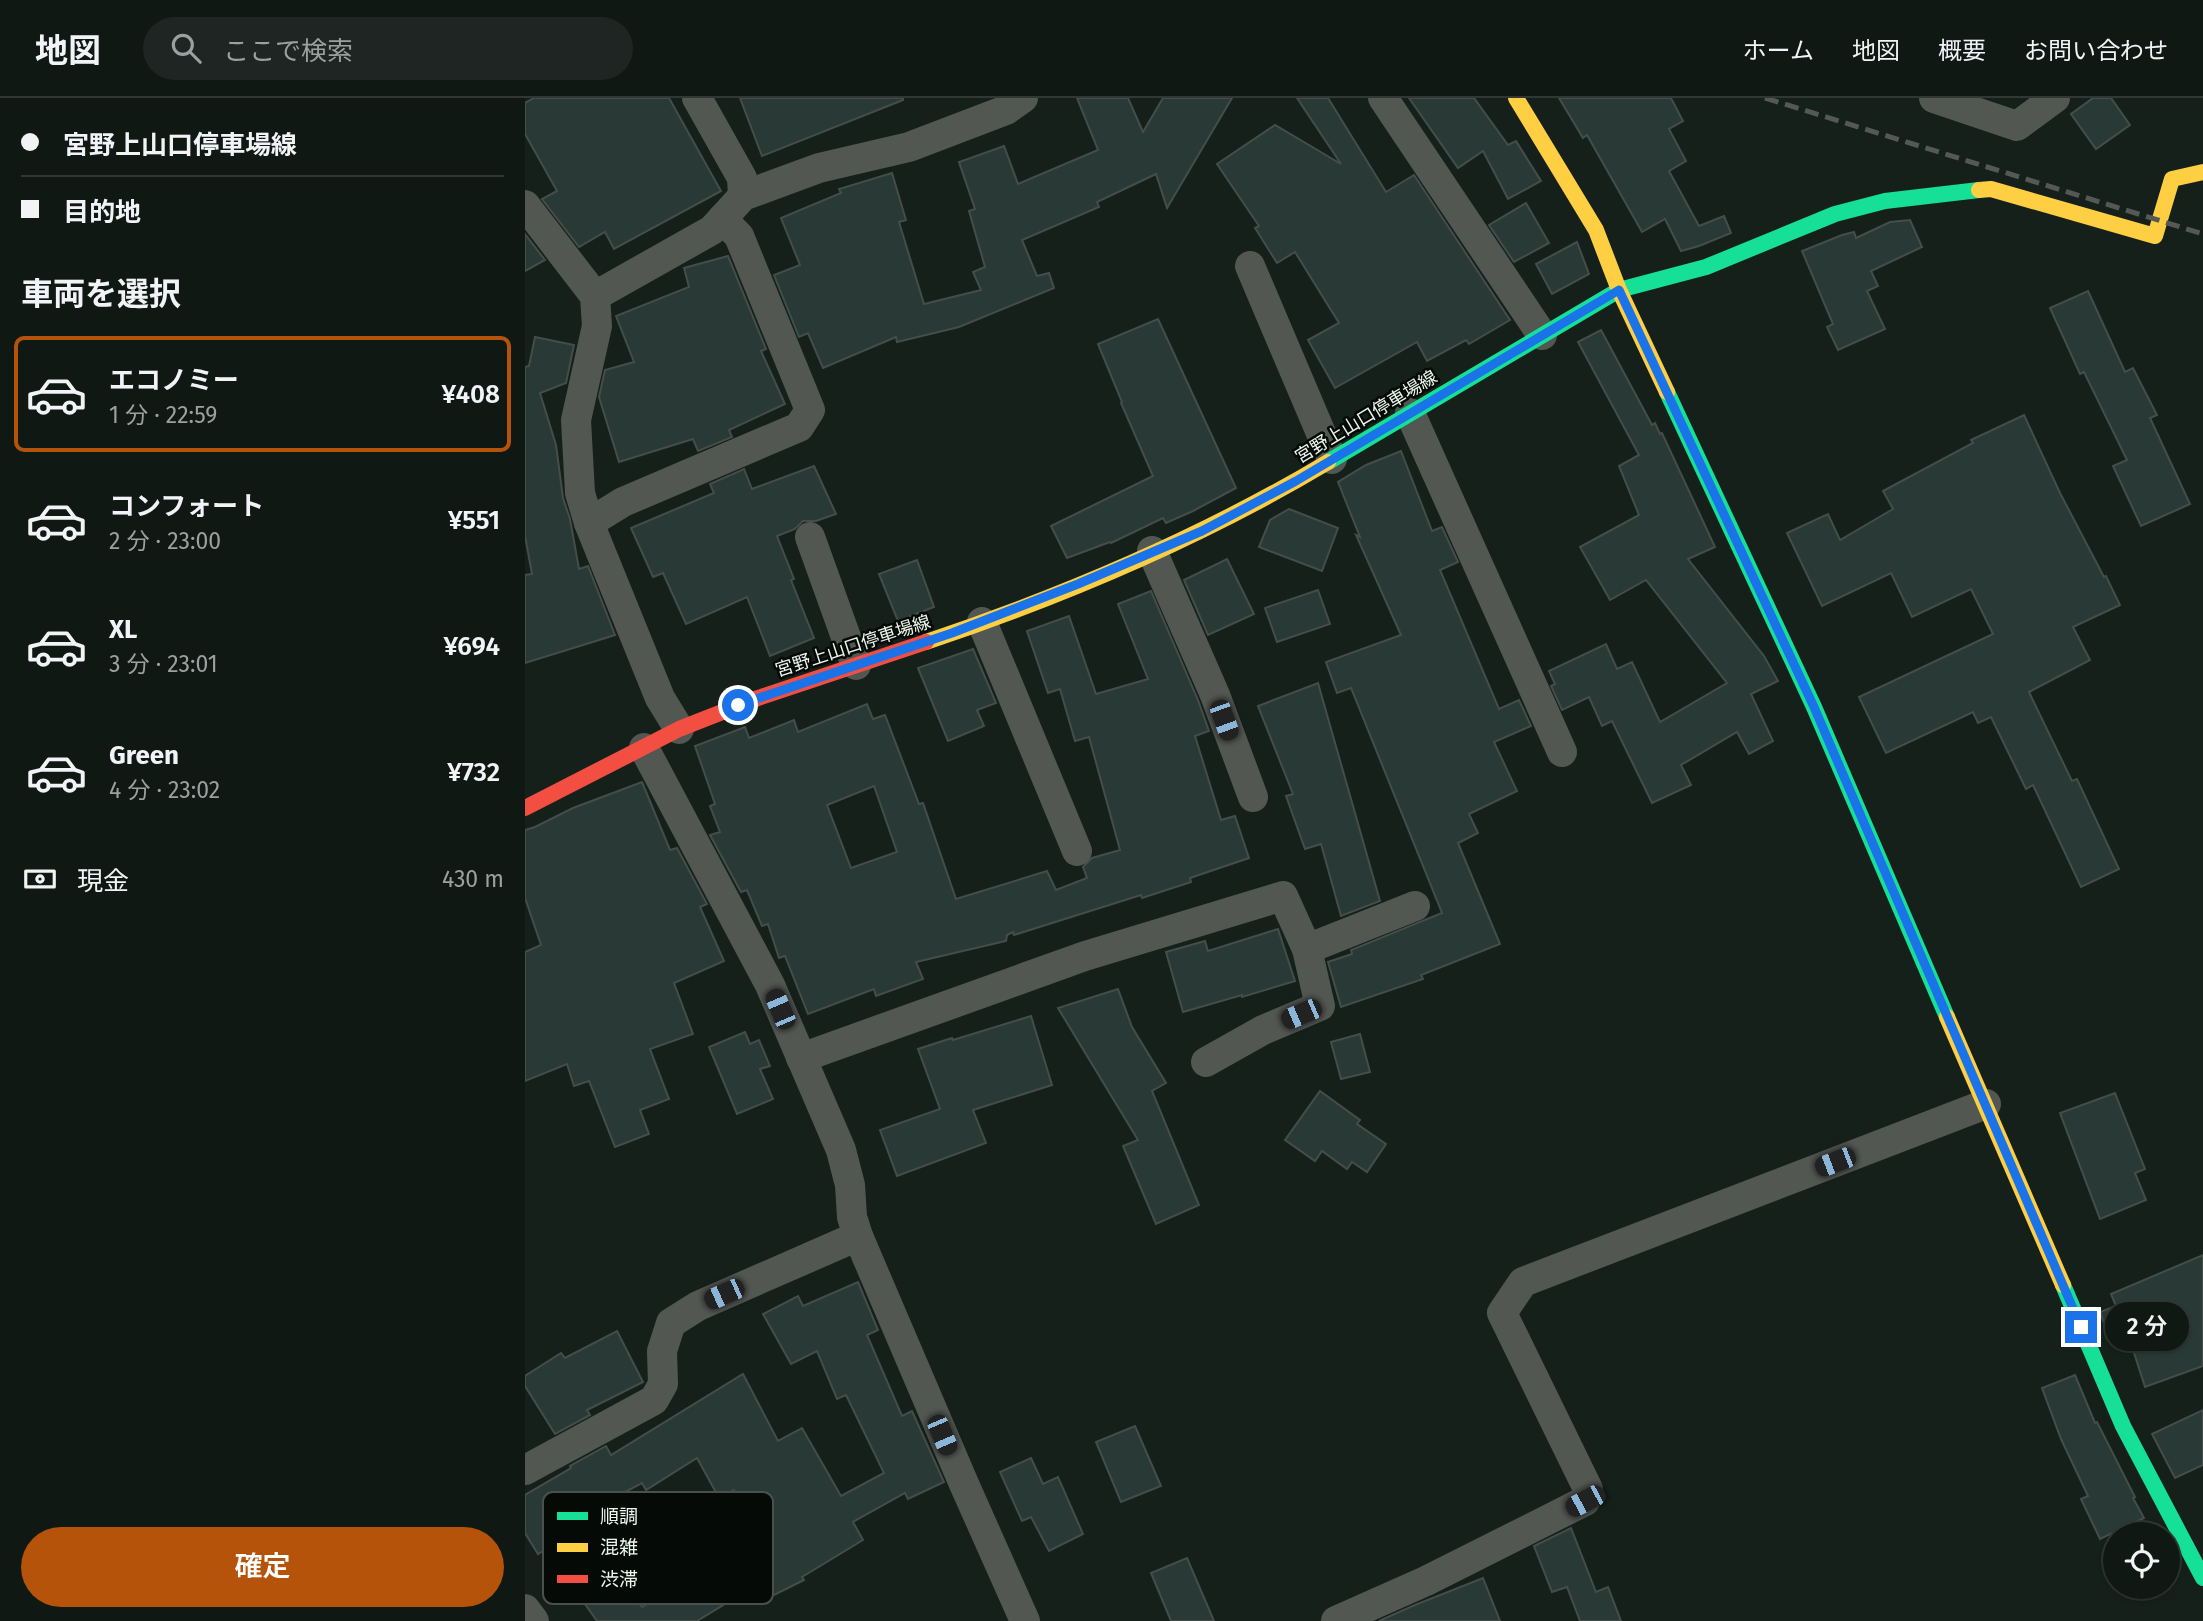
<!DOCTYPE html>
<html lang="ja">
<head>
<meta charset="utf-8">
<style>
	:root { --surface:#101814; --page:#1e2522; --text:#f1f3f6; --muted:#9ca0a0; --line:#303734; --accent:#b45309 }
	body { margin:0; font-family:"Fira Sans","Noto Sans JP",sans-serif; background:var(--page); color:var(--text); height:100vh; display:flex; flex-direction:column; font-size:26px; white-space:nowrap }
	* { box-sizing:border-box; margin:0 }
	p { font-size:23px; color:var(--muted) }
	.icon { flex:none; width:38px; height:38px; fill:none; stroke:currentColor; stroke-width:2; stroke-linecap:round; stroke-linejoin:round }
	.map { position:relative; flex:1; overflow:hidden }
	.sheet { display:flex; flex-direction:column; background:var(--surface); width:525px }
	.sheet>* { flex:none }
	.banner { display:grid; align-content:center; height:154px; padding:0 21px; background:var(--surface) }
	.controls { position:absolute; left:1578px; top:1424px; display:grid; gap:14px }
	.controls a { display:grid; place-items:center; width:77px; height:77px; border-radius:50%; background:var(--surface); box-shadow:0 2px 5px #0004,0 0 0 2px var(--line); font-size:35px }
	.end { position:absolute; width:32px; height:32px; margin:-16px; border:9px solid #1a73e8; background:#fff; box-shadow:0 0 0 4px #fff }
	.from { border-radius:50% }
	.bubble { position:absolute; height:49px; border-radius:24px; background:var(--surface); box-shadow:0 2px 5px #0004,0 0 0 2px var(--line); font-size:23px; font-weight:600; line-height:49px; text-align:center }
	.car { position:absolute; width:21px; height:42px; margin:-21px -10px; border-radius:9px; box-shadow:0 0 5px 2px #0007; background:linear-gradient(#222 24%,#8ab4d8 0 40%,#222 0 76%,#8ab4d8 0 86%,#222 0) }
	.banner b { display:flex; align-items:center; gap:24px; height:66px; font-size:26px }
	.banner b+b { border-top:2px solid var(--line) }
	.banner i { width:18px; height:18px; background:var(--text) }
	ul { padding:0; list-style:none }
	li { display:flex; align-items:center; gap:21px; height:116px; margin:0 14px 10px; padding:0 7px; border:4px solid transparent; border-radius:10px }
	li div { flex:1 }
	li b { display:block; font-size:26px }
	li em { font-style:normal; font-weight:600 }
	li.on { border-color:var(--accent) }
	li>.icon { width:63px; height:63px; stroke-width:1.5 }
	h2 { padding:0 21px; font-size:32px; line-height:84px }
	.pay { display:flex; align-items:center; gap:18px; height:77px; padding:0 21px; font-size:26px }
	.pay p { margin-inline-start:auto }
	.cta { display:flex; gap:14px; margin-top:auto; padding:14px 21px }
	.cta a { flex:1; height:80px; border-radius:42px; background:var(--accent); color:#fff; font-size:28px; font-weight:600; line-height:80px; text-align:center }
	header { display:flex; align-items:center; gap:42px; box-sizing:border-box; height:98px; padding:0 35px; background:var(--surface); border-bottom:2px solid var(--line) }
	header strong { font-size:33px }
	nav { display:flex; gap:38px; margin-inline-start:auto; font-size:24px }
	.search { width:490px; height:63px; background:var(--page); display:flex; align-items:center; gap:18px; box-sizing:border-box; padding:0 24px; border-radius:38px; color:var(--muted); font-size:26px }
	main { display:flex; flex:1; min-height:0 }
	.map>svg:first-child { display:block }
	.building { fill:#293a36; stroke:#444d4a; stroke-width:2; fill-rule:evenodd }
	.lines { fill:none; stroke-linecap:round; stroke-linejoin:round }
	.street { stroke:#535752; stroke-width:30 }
	.fast { stroke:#16e098; stroke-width:16 }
	.slow { stroke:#ffcf43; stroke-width:16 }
	.jam { stroke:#f24e42; stroke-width:16 }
	.rail { stroke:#555955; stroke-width:5; stroke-dasharray:14 7; stroke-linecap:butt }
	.route { stroke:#1a73e8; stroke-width:9 }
	.labels { text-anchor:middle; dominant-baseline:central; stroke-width:5; stroke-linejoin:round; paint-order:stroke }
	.street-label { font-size:18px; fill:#ebf6ef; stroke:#050a06 }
	.key { fill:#050a06; stroke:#4a514c; stroke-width:2 }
	.key-label { font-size:19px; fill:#ebf6ef }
</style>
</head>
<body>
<header>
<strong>地図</strong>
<div class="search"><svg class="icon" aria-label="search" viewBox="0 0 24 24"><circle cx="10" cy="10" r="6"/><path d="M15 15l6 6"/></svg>ここで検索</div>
<nav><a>ホーム</a><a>地図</a><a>概要</a><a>お問い合わせ</a></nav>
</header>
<main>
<section class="sheet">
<div class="banner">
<b><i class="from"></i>宮野上山口停車場線</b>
<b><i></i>目的地</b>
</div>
<h2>車両を選択</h2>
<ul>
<li class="on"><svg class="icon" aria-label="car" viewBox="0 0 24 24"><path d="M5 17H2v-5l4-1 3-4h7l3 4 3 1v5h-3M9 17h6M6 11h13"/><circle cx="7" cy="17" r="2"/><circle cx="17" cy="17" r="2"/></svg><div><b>エコノミー</b><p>1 分 · 22:59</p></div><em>¥408</em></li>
<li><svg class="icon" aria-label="car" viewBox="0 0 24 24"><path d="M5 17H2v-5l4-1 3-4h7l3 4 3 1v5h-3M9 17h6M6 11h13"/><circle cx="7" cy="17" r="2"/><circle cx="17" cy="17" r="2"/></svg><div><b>コンフォート</b><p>2 分 · 23:00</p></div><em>¥551</em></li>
<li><svg class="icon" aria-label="car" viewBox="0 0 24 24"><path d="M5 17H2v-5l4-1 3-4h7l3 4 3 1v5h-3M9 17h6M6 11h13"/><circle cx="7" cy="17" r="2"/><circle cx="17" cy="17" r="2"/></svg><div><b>XL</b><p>3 分 · 23:01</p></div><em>¥694</em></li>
<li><svg class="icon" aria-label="car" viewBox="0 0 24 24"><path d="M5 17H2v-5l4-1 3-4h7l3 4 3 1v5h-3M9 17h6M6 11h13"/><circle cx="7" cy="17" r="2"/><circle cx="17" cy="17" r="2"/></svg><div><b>Green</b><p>4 分 · 23:02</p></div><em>¥732</em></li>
</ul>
<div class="pay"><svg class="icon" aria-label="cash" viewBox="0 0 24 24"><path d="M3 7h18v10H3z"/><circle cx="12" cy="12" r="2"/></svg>現金<p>430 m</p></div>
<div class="cta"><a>確定</a></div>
</section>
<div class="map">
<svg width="1678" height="1523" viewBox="0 0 1678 1523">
	<rect width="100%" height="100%" fill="#16201a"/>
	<!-- building -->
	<g class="building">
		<path d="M9,0H144L196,93L89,151L80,134L54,149L17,101L32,93L0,36V5Z"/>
		<path d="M215,0H378V2L237,58Z"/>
		<path d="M552,0H603L618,34L638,0H707L642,110L631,76L572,104L574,109L497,142L512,178L524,175L529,190L434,229L372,244L371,239L298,270L283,235L274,239L249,177L275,167L256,120L316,95L314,91L367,75L381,122L374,124L399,206L456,192L448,174L460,169L444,113L450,111L434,64L479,48L493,86L573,52Z"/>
		<path d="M772,0H803L861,94L889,77L985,222L944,246L941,242L902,263L892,244L810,290L783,242L814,225L770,154L752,165L730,130L734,128L692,66L750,27L816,66Z"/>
		<path d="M884,0H949L983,47L991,43L1016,83L983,101L958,53L933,70Z"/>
		<path d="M1034,0H1146L1158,23L1144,31L1161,63L1144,73L1174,128L1199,118L1206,135L1174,148L1156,153L1140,121L1117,134L1062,37L1058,40Z"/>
		<path d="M1568,0H1586L1605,27L1571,51L1546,16Z"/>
		<path d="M1001,105L1024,145L989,164L964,127Z"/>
		<path d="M1385,122L1397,149L1346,173L1353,188L1342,193L1360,231L1313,252L1302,229L1308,226L1277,153L1317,137L1329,134L1331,140L1365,124Z"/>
		<path d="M0,136L20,162L0,173Z"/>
		<path d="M1052,144L1064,176L1027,196L1011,166Z"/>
		<path d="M203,158L241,251L236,253L260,306L204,332L207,339L173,353L168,341L94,364L74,299L80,272L109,264L91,218L164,189L159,170Z"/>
		<path d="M1563,193L1600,274L1608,270L1632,317L1625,320L1665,406L1616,428L1588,368L1602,362L1559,274L1555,276L1525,210Z"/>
		<path d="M633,221L711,390L668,413L641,425L638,420L586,445L585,444L542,460L526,428L628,378L596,305L597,304L573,246Z"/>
		<path d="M1076,232L1127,327L1130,325L1135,336L1137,335L1190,449L1163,461L1239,558L1253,583L1226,596L1248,643L1224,656L1212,634L1156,667L1166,687L1127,705L1087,623L1077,628L1064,599L1037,612L1026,588L1030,586L1024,573L1081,546L1092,571L1107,564L1135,624L1202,585L1121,482L1085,502L1055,449L1114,417L1094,368L1114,357L1053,244Z"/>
		<path d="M10,239L49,247L41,285L15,295L31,347L38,400L45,421L54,471L63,468L90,537L0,565V477L7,476L0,438V269L4,268Z"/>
		<path d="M1499,317L1535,395L1579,479L1581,478L1595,507L1548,529L1565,562L1504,594L1547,683L1552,681L1594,771L1556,789L1508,687L1501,691L1466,619L1453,625L1448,614L1361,655L1334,599L1468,536L1446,491L1387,519L1366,475L1297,508L1262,435L1303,416L1315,442L1368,411L1358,393L1448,345L1446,342Z"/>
		<path d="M876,353L907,433L917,429L933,464L915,472L974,611L994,602L1006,628L969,644L992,693L944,716L953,735L933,745L975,846L896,877L898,881L816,909L803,864L827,856L826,852L917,815L826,590L812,595L801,564L876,537L831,437L835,439L813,384L841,367Z"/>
		<path d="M289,368L311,416L291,423H278L270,431L252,438L269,481L266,482L289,540L245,558L222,499L161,526L138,475L128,479L106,430L189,395L185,386L219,371L227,391Z"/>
		<path d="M764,411L813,430L797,473L734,449L745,422Z"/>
		<path d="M702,461L729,516L683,537L659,482Z"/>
		<path d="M392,462L409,509L373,523L354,476Z"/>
		<path d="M793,492L805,526L752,544L740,510Z"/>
		<path d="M626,493L673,602L684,633L670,638L696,722L710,718L724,760L665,780L666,784L617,800L616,797L489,837L488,834L482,837L481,843L391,864L398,881L351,898L349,891L283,916L260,858L254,860L243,826L237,828L222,792L216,794L185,737L195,734L185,708L190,706L170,648L220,629L224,640L269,622L273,634L342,606L348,621L360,617L394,706L398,705L431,801L522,773L531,792L562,780L558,769L567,760L595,752L564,639L550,643L535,591L523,595L502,533L544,518L571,596L623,581L593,506ZM349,688L372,754L326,770L302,707Z"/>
		<path d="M448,551L471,605L452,612L459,628L423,643L393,570Z"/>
		<path d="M793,585L855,803L816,818L796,746L780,751L761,698L768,696L733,608Z"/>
		<path d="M117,684L145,752L152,750L182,806L175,809L199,863L149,885L168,936L125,951L144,1001L115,1012L124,1036L90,1049L64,983L49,988L42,966L0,983V854L16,847L0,800V732L10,729L48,710Z"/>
		<path d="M753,831L770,883L717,899V897L658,914L641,854L680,843L683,853Z"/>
		<path d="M593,891L607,929L641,985L627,993L674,1107L631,1126L598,1048L613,1042L533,910Z"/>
		<path d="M506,918L527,987L448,1012L461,1045L372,1078L355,1032L415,1011L393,951L427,940L428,942Z"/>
		<path d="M220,934L225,946L234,942L245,968L235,971L248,1001L212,1016L184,949Z"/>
		<path d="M835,936L845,974L816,981L806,944Z"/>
		<path d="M795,993L835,1022L832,1026L861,1046L842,1074L827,1064L822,1071L797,1053L790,1063L760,1042Z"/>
		<path d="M1590,995L1620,1071L1610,1075L1621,1102L1575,1121L1535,1015Z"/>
		<path d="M1678,1157V1268L1620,1289L1602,1233L1584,1239L1575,1214L1591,1208L1586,1196Z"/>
		<path d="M333,1184L353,1232L342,1237L377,1318L387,1313L419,1384L383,1401L380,1395L328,1424L338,1442L277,1479L279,1482L241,1501L233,1486L172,1523H72L21,1451L13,1456L0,1435V1397L46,1370L45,1368L81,1348L86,1357L218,1276L253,1343L277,1330L316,1398L359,1375L321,1297L312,1301L292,1253L266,1266L238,1216L273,1198L278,1208ZM172,1360L194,1400L209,1392L242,1452L180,1485L174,1475L117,1509L54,1418L117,1385L121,1392Z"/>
		<path d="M92,1233L118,1284L62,1312L65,1317L30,1336L0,1288V1278L36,1255L40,1260Z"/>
		<path d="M1550,1277L1570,1325L1572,1324L1610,1399L1608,1400L1619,1420L1575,1441L1556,1401L1563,1398L1536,1341L1517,1290Z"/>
		<path d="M1678,1312V1367L1650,1380L1627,1336Z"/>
		<path d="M610,1328L636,1388L596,1404L571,1344Z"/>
		<path d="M506,1360L518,1386L533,1379L558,1436L524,1453L506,1419L497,1423L475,1374Z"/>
		<path d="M1046,1430L1071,1494L1083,1489L1096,1523H1055L1042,1489L1027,1494L1009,1448Z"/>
		<path d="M662,1460L689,1523H646L626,1475Z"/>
		<path d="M958,1480L975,1523H854L890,1507Z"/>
	</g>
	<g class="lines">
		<!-- street -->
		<g class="street">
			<path d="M172,0L217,80L218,98"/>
			<path d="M858,0L1017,237"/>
			<path d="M1409,0L1492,28L1530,0"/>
			<path d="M0,107L70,198L72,228L51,322L55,395L64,425L135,600L154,631"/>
			<path d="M725,168L807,361"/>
			<path d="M70,198L187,132L218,98L294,70L384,49L481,12L498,0"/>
			<path d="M885,315L1037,654"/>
			<path d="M64,425L98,404L274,329L285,312L214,138L197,121"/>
			<path d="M285,439L331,567"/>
			<path d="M627,453L690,597L728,699"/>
			<path d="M457,524L552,753"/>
			<path d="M119,650L245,887L316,1052L325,1087L327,1119L333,1138L439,1386L500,1523"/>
			<path d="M782,851L890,808"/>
			<path d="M276,960L560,858L758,798L782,851L795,908L738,932L681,964"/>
			<path d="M0,1372L129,1302L138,1286L137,1253L146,1225L173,1208L333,1138"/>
			<path d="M0,1511L9,1523"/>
			<path d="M811,1523L901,1483L1060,1403L1063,1391L977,1215L998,1184L1461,1006"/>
		</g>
		<!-- fast -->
		<g class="fast">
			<path d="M1142,294L1289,609L1422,919"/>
			<path d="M803,364L1094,192L1181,169L1310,116L1360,103L1454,92"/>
			<path d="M1538,1187L1598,1328L1678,1480"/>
		</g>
		<!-- slow -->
		<g class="slow">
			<path d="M991,0L1071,132L1094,192L1142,294"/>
			<path d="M1454,92L1466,91L1630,138L1647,81L1678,74"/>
			<path d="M401,544C538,498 679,438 803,364"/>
			<path d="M1422,919L1538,1187"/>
		</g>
		<!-- jam -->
		<path class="jam" d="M0,710L154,631L233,600L401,544"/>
		<!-- rail -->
		<path class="rail" d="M1240,0L1678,136"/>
	</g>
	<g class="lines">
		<!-- route -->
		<path class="route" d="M213,607L427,535L553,486L677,433L771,383L1094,192L1289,609L1556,1229"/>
	</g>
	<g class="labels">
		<!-- street labels -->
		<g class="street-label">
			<text transform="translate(841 319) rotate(-31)">宮野上山口停車場線</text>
			<text transform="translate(328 548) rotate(-18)">宮野上山口停車場線</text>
		</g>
	</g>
	<!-- legend -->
	<rect x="18" y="1394" width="230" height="112" rx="10" class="key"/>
	<rect x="32" y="1414" width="31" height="8" fill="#16e098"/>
	<rect x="32" y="1445" width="31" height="9" fill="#ffcf43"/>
	<rect x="32" y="1477" width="31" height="8" fill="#f24e42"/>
	<g class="key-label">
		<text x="75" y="1425">順調</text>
		<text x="75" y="1456">混雑</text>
		<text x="75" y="1488">渋滞</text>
	</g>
</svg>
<div class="controls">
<a><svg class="icon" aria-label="locate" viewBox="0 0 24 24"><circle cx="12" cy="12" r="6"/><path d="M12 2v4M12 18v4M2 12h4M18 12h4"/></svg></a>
</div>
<i class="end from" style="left:213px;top:607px"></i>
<i class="end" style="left:1556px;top:1229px"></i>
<div class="bubble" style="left:1580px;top:1204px;width:84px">2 分</div>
<i class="car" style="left:699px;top:622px;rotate:160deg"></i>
<i class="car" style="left:255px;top:911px;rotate:337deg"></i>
<i class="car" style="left:776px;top:916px;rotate:247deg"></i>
<i class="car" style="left:1310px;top:1064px;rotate:249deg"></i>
<i class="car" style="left:199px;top:1196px;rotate:246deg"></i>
<i class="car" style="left:417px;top:1337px;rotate:157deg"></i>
<i class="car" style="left:1060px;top:1403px;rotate:242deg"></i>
</div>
</main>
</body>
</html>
